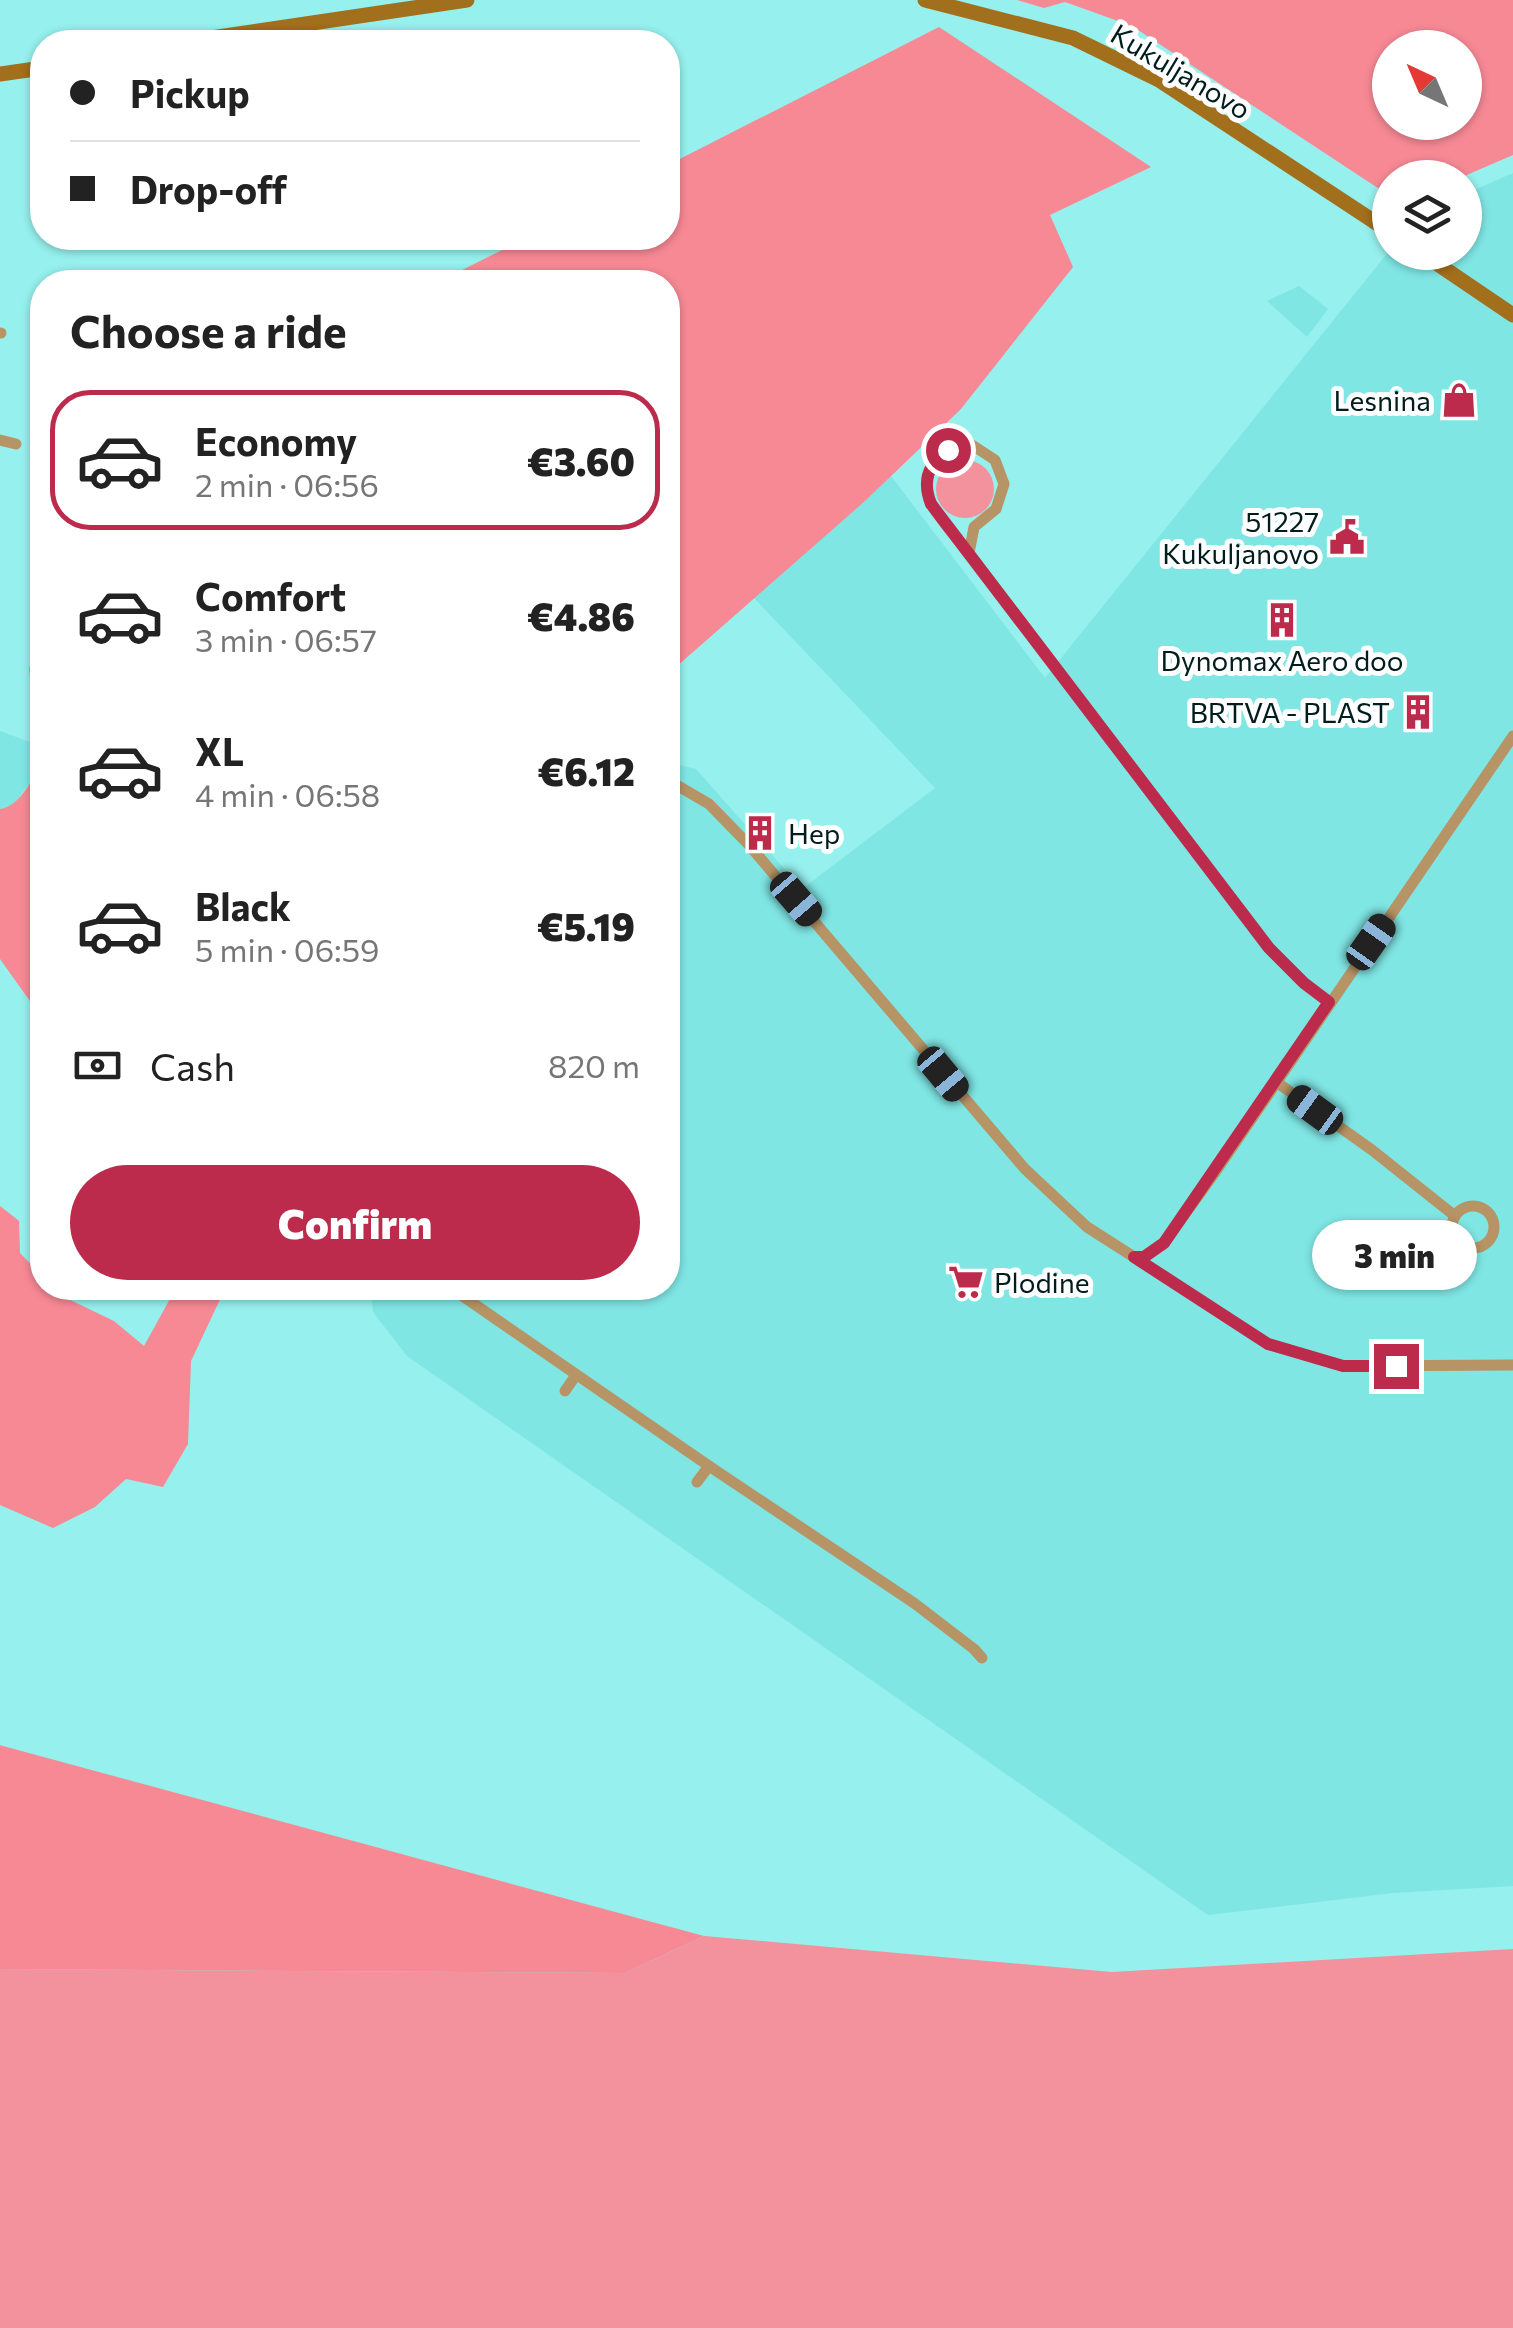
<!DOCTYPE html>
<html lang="en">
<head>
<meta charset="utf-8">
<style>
	:root { --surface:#fff; --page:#f6f6f6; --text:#222; --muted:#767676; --line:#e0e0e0; --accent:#bc2b4b }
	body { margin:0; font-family:Commissioner,sans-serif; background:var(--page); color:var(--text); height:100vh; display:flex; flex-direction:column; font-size:38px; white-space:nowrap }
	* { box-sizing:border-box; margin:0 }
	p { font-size:32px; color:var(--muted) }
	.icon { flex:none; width:55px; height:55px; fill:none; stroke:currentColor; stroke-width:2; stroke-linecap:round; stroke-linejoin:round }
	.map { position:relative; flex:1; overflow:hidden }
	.side { position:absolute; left:30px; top:270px; width:650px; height:1030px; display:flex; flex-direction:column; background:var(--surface); border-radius:40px; box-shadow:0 2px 8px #0004 }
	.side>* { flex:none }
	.banner { position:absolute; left:30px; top:30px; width:650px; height:220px; border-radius:40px; box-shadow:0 2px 8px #0004; display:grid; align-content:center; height:220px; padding:0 40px; background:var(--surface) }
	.needle { width:65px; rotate:316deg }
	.tools { position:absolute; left:1372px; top:30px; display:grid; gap:20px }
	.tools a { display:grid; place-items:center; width:110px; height:110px; border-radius:50%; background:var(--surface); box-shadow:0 2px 8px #0004; font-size:50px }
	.end { position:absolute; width:45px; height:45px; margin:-22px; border:12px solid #bc2b4b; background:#fff; box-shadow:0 0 0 5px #fff }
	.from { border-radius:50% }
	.bubble { position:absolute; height:70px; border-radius:35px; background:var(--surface); box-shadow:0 2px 8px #0004; font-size:32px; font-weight:800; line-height:70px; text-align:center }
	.car { position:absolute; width:30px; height:60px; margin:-30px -15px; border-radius:12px; box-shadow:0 0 8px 2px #0007; background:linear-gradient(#222 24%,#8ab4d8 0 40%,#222 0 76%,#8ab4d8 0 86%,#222 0) }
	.banner b { display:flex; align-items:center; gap:35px; height:95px; font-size:38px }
	.banner b+b { border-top:2px solid var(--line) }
	.banner i { width:25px; height:25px; background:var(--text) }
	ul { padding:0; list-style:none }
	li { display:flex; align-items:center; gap:30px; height:140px; margin:0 20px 15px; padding:0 20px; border:5px solid transparent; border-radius:40px }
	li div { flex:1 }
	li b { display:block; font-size:38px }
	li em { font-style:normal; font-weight:800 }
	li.current { border-color:var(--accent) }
	li>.icon { width:90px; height:90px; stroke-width:1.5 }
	h2 { padding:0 40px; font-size:45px; line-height:120px }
	.pay { display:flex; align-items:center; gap:25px; height:110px; padding:0 40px; font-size:38px }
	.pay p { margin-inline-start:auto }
	.primary-button { display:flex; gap:20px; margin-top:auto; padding:20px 40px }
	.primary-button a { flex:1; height:115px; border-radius:60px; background:var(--accent); color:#fff; font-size:40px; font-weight:800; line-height:115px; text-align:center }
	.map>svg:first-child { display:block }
	.built { fill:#7fe6e4 }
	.green { fill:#f3929c }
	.forest { fill:#f78995; fill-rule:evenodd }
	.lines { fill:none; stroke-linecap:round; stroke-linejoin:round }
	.street { stroke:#b79466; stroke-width:11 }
	.secondary { stroke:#a26f1c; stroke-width:15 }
	.route { stroke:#bc2b4b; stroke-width:12 }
	.labels { text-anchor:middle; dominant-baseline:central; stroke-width:10; stroke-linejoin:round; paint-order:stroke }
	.street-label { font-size:28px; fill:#011c1c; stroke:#fefefe }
	.poi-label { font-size:28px; fill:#011c1c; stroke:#fefefe; text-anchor:end }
</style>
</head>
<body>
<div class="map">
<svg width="1513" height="2328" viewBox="0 0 1513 2328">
	<rect width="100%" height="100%" fill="#96f0ed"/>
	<!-- built -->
	<g class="built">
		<path d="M1513,173V1886L1393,1893L1208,1915L407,1356L373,1312L371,1288H668V762L696,769L802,889L935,788L754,598L891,476L1045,678L1390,250V252H1465V194Z"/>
		<path d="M1299,286L1328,309L1307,337L1267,301Z"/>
		<path d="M0,731L38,745L40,766L16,802L10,807L0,809Z"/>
	</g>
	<!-- green -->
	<g class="green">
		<circle cx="965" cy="489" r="29"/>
		<path d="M704,1936L1112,1972L1513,1949V2328H0V1969L625,1973Z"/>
	</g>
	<!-- forest -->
	<g class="forest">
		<path d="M1017,0H1513V155L1462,177L1390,178V196L1132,26L1065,2L1044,8ZM1390,48H1465V122H1390Z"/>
		<path d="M939,27L1151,167L1050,215L1073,267L961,409L865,501L668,674V282H438L526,238H668V165Z"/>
		<path d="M42,631V1018L0,959V809C20,806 30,782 40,766L29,668Z"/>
		<path d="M0,1206L19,1221L20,1253L42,1276V1288H54L64,1297L114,1321L144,1346L176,1288H222L224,1291L191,1361L188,1444L163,1487L126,1479L95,1507L53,1528L0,1505Z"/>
		<path d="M0,1745L3,1746L704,1936L625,1973L0,1969Z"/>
	</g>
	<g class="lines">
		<!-- street -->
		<g class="street">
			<path d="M0,333H1"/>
			<path d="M0,440L16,444"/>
			<path d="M972,445L995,460L1004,484L996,509L974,527L969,553C951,529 908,493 935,461C945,449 957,447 972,445Z"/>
			<path d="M969,553L1269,948L1303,983L1329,1002"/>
			<path d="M668,780L709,804L749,845L1025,1169L1087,1227L1134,1257H1144L1164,1243L1216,1171L1513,736"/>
			<path d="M1275,1081L1372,1150L1455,1216"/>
			<circle cx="1473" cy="1227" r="21"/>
			<path d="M1134,1257L1268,1344L1343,1366L1513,1365"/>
			<path d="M451,1288L709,1466L914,1603L974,1649L982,1658"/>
			<path d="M565,1391L576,1375"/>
			<path d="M697,1482L709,1466"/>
		</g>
		<!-- secondary -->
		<g class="secondary">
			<path d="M925,0L1073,38L1159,80L1390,232"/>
			<path d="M184,42L467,0"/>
			<path d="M0,74L42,68"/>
			<path d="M1420,252L1513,315"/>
		</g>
	</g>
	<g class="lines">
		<!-- route -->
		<path class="route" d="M948,450C928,464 922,481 931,504L1269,948L1304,983L1329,1002L1164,1243L1144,1257H1134L1268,1344L1343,1366H1396"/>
	</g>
	<!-- icons -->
	<defs>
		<symbol id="shop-bare" viewBox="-9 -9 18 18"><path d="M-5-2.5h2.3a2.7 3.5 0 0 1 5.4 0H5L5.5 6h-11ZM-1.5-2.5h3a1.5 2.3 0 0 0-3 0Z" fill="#bc2b4b" stroke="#fefefe" stroke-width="2.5" paint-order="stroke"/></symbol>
		<symbol id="civic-bare" viewBox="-9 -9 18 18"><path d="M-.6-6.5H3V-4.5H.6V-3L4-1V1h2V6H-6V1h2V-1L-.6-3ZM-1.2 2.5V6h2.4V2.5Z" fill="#bc2b4b" stroke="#fefefe" stroke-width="2.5" paint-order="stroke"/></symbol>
		<symbol id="building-bare" viewBox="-9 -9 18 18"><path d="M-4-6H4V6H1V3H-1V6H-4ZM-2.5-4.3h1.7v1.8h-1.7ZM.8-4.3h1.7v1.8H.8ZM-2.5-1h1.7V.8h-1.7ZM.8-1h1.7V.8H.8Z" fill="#bc2b4b" stroke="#fefefe" stroke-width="2.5" paint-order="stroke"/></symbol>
		<symbol id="supermarket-bare" viewBox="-9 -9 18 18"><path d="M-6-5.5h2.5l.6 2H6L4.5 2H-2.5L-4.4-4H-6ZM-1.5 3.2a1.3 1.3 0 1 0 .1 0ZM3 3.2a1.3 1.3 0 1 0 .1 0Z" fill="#bc2b4b" stroke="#fefefe" stroke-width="2.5" paint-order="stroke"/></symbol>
	</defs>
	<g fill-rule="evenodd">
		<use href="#shop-bare" x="1434" y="375" width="50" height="50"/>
		<use href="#civic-bare" x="1322" y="512" width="50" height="50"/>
		<use href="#building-bare" x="1257" y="595" width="50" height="50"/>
		<use href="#building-bare" x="1393" y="687" width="50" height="50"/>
		<use href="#building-bare" x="735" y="808" width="50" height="50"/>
		<use href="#supermarket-bare" x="941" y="1257" width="50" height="50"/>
	</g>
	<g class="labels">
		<!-- street labels -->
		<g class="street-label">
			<text transform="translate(1181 71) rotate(31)">Kukuljanovo</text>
		</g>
		<!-- poi labels -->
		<g class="poi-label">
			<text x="1431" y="400">Lesnina</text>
			<text x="1319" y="521">51227<tspan x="1319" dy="32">Kukuljanovo</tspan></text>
			<text x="1282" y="660" text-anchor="middle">Dynomax Aero doo</text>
			<text x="1390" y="712">BRTVA - PLAST</text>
			<text x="788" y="833" text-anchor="start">Hep</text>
			<text x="994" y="1282" text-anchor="start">Plodine</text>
		</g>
	</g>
</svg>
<div class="tools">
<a><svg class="needle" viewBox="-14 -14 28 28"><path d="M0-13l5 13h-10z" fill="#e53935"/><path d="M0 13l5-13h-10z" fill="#767676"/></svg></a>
<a><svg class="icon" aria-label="layers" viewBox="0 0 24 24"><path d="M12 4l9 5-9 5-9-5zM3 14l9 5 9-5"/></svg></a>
</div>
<i class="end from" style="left:948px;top:450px"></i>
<i class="end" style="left:1396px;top:1366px"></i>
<div class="bubble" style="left:1312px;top:1220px;width:165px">3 min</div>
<i class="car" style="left:796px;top:899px;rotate:139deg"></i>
<i class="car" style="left:1371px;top:942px;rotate:35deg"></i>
<i class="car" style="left:943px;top:1074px;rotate:140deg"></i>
<i class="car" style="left:1315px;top:1110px;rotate:306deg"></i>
<div class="banner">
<b><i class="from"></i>Pickup</b>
<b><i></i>Drop-off</b>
</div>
<section class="side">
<h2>Choose a ride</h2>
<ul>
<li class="current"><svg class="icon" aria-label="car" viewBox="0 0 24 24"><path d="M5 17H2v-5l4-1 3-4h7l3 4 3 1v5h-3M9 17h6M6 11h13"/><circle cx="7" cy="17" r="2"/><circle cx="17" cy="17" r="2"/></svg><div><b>Economy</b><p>2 min · 06:56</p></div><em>€3.60</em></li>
<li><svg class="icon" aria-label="car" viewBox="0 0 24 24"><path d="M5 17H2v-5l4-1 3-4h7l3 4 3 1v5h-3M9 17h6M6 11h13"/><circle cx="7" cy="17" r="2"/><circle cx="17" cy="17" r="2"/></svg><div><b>Comfort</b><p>3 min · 06:57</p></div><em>€4.86</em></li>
<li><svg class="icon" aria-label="car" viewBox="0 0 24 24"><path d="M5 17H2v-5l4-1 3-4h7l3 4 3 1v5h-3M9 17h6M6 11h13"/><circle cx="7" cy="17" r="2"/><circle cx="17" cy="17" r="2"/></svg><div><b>XL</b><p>4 min · 06:58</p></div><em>€6.12</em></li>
<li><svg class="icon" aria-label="car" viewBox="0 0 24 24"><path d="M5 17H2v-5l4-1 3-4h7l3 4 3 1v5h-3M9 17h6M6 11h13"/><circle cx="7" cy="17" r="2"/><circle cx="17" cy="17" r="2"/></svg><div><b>Black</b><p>5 min · 06:59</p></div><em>€5.19</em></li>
</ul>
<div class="pay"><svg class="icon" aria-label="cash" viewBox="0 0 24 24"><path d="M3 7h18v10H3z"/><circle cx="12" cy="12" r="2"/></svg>Cash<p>820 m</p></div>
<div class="primary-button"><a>Confirm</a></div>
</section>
</div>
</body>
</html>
